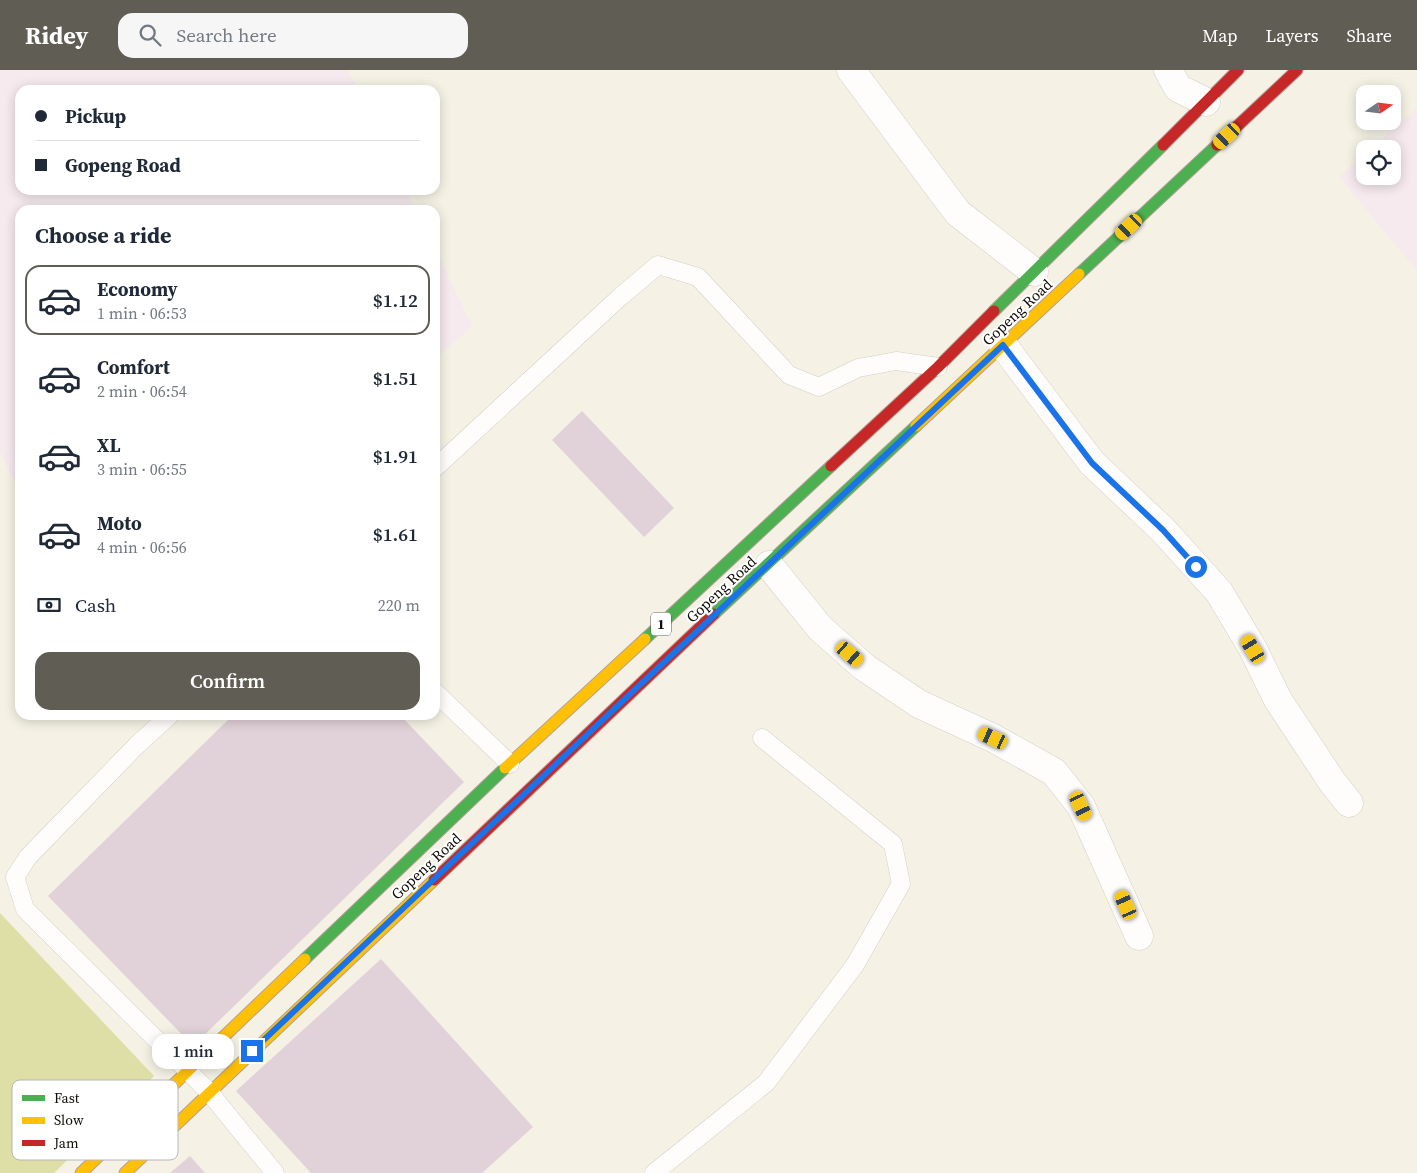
<!DOCTYPE html>
<html lang="en">
<head>
<meta charset="utf-8">
<style>
	:root { --surface:#fff; --page:#f6f6f7; --text:#1f2937; --muted:#747a83; --line:#e0e1e3; --accent:#605d54 }
	body { margin:0; font-family:"Source Serif 4",serif; background:var(--page); color:var(--text); height:100vh; display:flex; flex-direction:column; font-size:19px; white-space:nowrap }
	* { box-sizing:border-box; margin:0 }
	p { font-size:16px; color:var(--muted) }
	.icon { flex:none; width:28px; height:28px; fill:none; stroke:currentColor; stroke-width:2; stroke-linecap:round; stroke-linejoin:round }
	.map { position:relative; flex:1; overflow:hidden }
	.drawer { position:absolute; left:15px; top:135px; width:425px; height:515px; display:flex; flex-direction:column; background:var(--surface); border-radius:15px; box-shadow:0 2px 12px #0003 }
	.drawer>* { flex:none }
	.banner { position:absolute; left:15px; top:15px; width:425px; height:110px; border-radius:15px; box-shadow:0 2px 12px #0003; display:grid; align-content:center; height:110px; padding:0 20px; background:var(--surface) }
	.needle { width:32px; rotate:76deg }
	.buttons { position:absolute; left:1356px; top:15px; display:grid; gap:10px }
	.buttons a { display:grid; place-items:center; width:45px; height:45px; border-radius:10px; background:var(--surface); box-shadow:0 2px 12px #0003; font-size:25px }
	.end { position:absolute; width:22px; height:22px; margin:-11px; border:6px solid #1a73e8; background:#fff; box-shadow:0 0 0 2px #fff }
	.from { border-radius:50% }
	.bubble { position:absolute; height:35px; border-radius:15px; background:var(--surface); box-shadow:0 2px 12px #0003; font-size:16px; font-weight:600; line-height:35px; text-align:center }
	.car { position:absolute; width:15px; height:30px; margin:-15px -8px; border-radius:6px; box-shadow:0 0 4px 1px #0007; background:linear-gradient(#f5c518 24%,#345 0 40%,#f5c518 0 76%,#345 0 86%,#f5c518 0) }
	.banner b { display:flex; align-items:center; gap:18px; height:48px; font-size:19px }
	.banner b+b { border-top:1px solid var(--line) }
	.banner i { width:12px; height:12px; background:var(--text) }
	ul { padding:0; list-style:none }
	li { display:flex; align-items:center; gap:15px; height:70px; margin:0 10px 8px; padding:0 10px; border:2px solid transparent; border-radius:15px }
	li div { flex:1 }
	li b { display:block; font-size:19px }
	li em { font-style:normal; font-weight:600 }
	li.active { border-color:var(--accent) }
	li>.icon { width:45px; height:45px; stroke-width:1.5 }
	h2 { padding:0 20px; font-size:22px; line-height:60px }
	.pay { display:flex; align-items:center; gap:12px; height:55px; padding:0 20px; font-size:19px }
	.pay p { margin-inline-start:auto }
	.cta { display:flex; gap:10px; margin-top:auto; padding:10px 20px }
	.cta a { flex:1; height:58px; border-radius:15px; background:var(--accent); color:#fff; font-size:20px; font-weight:600; line-height:58px; text-align:center }
	header { display:flex; align-items:center; gap:30px; box-sizing:border-box; height:70px; padding:0 25px; background:var(--accent); color:#fff }
	header strong { font-size:24px }
	nav { display:flex; gap:28px; margin-inline-start:auto; font-size:18px }
	.search { width:350px; height:45px; background:var(--page); display:flex; align-items:center; gap:12px; box-sizing:border-box; padding:0 18px; border-radius:15px; color:var(--muted); font-size:19px }
	.map>svg:first-child { display:block }
	.education { fill:#f6eaee }
	.green { fill:#dedfa6 }
	.building { fill:#e1d1d8 }
	.lines { fill:none; stroke-linecap:round; stroke-linejoin:round }
	.lane-casing { stroke:#d2d0c6; stroke-width:19 }
	.street-casing { stroke:#d2d0c6; stroke-width:29 }
	.fast-casing { stroke:#b4a099; stroke-width:13 }
	.slow-casing { stroke:#b4a099; stroke-width:13 }
	.jam-casing { stroke:#b4a099; stroke-width:13 }
	.lane { stroke:#fefdfb; stroke-width:18 }
	.street { stroke:#fefdfb; stroke-width:28 }
	.fast { stroke:#4caf50; stroke-width:11 }
	.slow { stroke:#ffc107; stroke-width:11 }
	.jam { stroke:#c62828; stroke-width:11 }
	.route { stroke:#1a73e8; stroke-width:6 }
	.labels { text-anchor:middle; dominant-baseline:central; stroke-width:4; stroke-linejoin:round; paint-order:stroke }
	.shield { fill:#fff; stroke:#575651; stroke-width:1 }
	.shield-label { font-size:14px; font-weight:bold; fill:#0f0d06 }
	.street-label { font-size:15px; fill:#0f0d06; stroke:#fff }
	.key { fill:#fff; stroke:#b7b6b4; stroke-width:1 }
	.key-label { font-size:14px; fill:#0f0d06 }
</style>
</head>
<body>
<header>
<strong>Ridey</strong>
<div class="search"><svg class="icon" aria-label="search" viewBox="0 0 24 24"><circle cx="10" cy="10" r="6"/><path d="M15 15l6 6"/></svg>Search here</div>
<nav><a>Map</a><a>Layers</a><a>Share</a></nav>
</header>
<div class="map">
<svg width="1417" height="1103" viewBox="0 0 1417 1103">
	<rect width="100%" height="100%" fill="#f5f2e5"/>
	<!-- education -->
	<g class="education">
		<path d="M0,0H348L358,20H20V120H406L416,140H20V423L0,382Z"/>
		<path d="M1417,38V201L1339,107L1365,84V106H1392V79H1371Z"/>
		<path d="M435,179L472,256L435,289Z"/>
	</g>
	<!-- green -->
	<path class="green" d="M0,843L154,1006L54,1103H0Z"/>
	<!-- building -->
	<g class="building">
		<path d="M582,341L674,438L644,467L552,370Z"/>
		<path d="M233,645H400L464,712L193,976L48,826Z"/>
		<path d="M381,889L533,1057L482,1103H311L236,1021Z"/>
		<path d="M190,1086L205,1103H170Z"/>
	</g>
	<g class="lines">
		<defs>
			<g id="lane">
				<path d="M435,398L620,227L658,195L698,207L789,305L819,317L858,298L896,291L938,297"/>
				<path d="M435,622L510,694"/>
				<path d="M170,645L137,675L28,787L15,807L25,839L209,1022L275,1103"/>
				<path d="M654,1103L766,1013L855,895L901,814L893,774L762,668"/>
			</g>
			<g id="street">
				<path d="M851,0L958,143L1034,202"/>
				<path d="M1168,0L1178,18L1206,32"/>
				<path d="M1003,275L1092,393L1163,460L1219,522L1253,579L1278,630L1333,713L1349,733"/>
				<path d="M769,495L820,558L864,597L919,634L993,668L1054,702L1081,736L1139,866"/>
			</g>
			<g id="fast">
				<path d="M1079,204L1217,75"/>
				<path d="M994,241L1163,75"/>
				<path d="M714,544L916,356"/>
				<path d="M645,569L831,396"/>
				<path d="M305,889L505,698"/>
			</g>
			<g id="slow">
				<path d="M916,356L1079,204"/>
				<path d="M505,698L645,569"/>
				<path d="M81,1103L305,889"/>
				<path d="M125,1103L434,810"/>
			</g>
			<g id="jam">
				<path d="M1163,75L1238,0"/>
				<path d="M1217,75L1297,0"/>
				<path d="M831,396L938,297L994,241"/>
				<path d="M434,810L714,544"/>
			</g>
		</defs>
		<!-- lane casing -->
		<use href="#lane" class="lane-casing"/>
		<!-- street casing -->
		<use href="#street" class="street-casing"/>
		<!-- fast casing -->
		<use href="#fast" class="fast-casing"/>
		<!-- slow casing -->
		<use href="#slow" class="slow-casing"/>
		<!-- jam casing -->
		<use href="#jam" class="jam-casing"/>
		<!-- lane -->
		<use href="#lane" class="lane"/>
		<!-- street -->
		<use href="#street" class="street"/>
		<!-- fast -->
		<use href="#fast" class="fast"/>
		<!-- slow -->
		<use href="#slow" class="slow"/>
		<!-- jam -->
		<use href="#jam" class="jam"/>
	</g>
	<g class="lines">
		<!-- route -->
		<path class="route" d="M252,981L628,626L1003,275L1092,393L1163,460L1196,497"/>
	</g>
	<g class="labels">
		<!-- shield labels -->
		<rect class="shield" x="651" y="542.5" width="20" height="23" rx="4"/>
		<g class="shield-label">
			<text x="661" y="554">1</text>
		</g>
		<!-- street labels -->
		<g class="street-label">
			<text transform="translate(1017 242) rotate(-43)">Gopeng Road</text>
			<text transform="translate(721 519) rotate(-43)">Gopeng Road</text>
			<text transform="translate(426 796) rotate(-43)">Gopeng Road</text>
		</g>
	</g>
	<!-- legend -->
	<rect x="12" y="1010" width="166" height="80" rx="8" class="key"/>
	<rect x="22" y="1025" width="23" height="6" fill="#4caf50"/>
	<rect x="22" y="1047" width="23" height="7" fill="#ffc107"/>
	<rect x="22" y="1070" width="23" height="6" fill="#c62828"/>
	<g class="key-label">
		<text x="54" y="1033">Fast</text>
		<text x="54" y="1055">Slow</text>
		<text x="54" y="1078">Jam</text>
	</g>
</svg>
<div class="buttons">
<a><svg class="needle" viewBox="-14 -14 28 28"><path d="M0-13l5 13h-10z" fill="#e53935"/><path d="M0 13l5-13h-10z" fill="#747a83"/></svg></a>
<a><svg class="icon" aria-label="locate" viewBox="0 0 24 24"><circle cx="12" cy="12" r="6"/><path d="M12 2v4M12 18v4M2 12h4M18 12h4"/></svg></a>
</div>
<i class="end from" style="left:1196px;top:497px"></i>
<i class="end" style="left:252px;top:981px"></i>
<div class="bubble" style="left:152px;top:964px;width:82px">1 min</div>
<i class="car" style="left:1227px;top:66px;rotate:227deg"></i>
<i class="car" style="left:1129px;top:157px;rotate:227deg"></i>
<i class="car" style="left:1253px;top:579px;rotate:329deg"></i>
<i class="car" style="left:850px;top:584px;rotate:131deg"></i>
<i class="car" style="left:993px;top:668px;rotate:295deg"></i>
<i class="car" style="left:1081px;top:736px;rotate:155deg"></i>
<i class="car" style="left:1126px;top:835px;rotate:336deg"></i>
<div class="banner">
<b><i class="from"></i>Pickup</b>
<b><i></i>Gopeng Road</b>
</div>
<section class="drawer">
<h2>Choose a ride</h2>
<ul>
<li class="active"><svg class="icon" aria-label="car" viewBox="0 0 24 24"><path d="M5 17H2v-5l4-1 3-4h7l3 4 3 1v5h-3M9 17h6M6 11h13"/><circle cx="7" cy="17" r="2"/><circle cx="17" cy="17" r="2"/></svg><div><b>Economy</b><p>1 min · 06:53</p></div><em>$1.12</em></li>
<li><svg class="icon" aria-label="car" viewBox="0 0 24 24"><path d="M5 17H2v-5l4-1 3-4h7l3 4 3 1v5h-3M9 17h6M6 11h13"/><circle cx="7" cy="17" r="2"/><circle cx="17" cy="17" r="2"/></svg><div><b>Comfort</b><p>2 min · 06:54</p></div><em>$1.51</em></li>
<li><svg class="icon" aria-label="car" viewBox="0 0 24 24"><path d="M5 17H2v-5l4-1 3-4h7l3 4 3 1v5h-3M9 17h6M6 11h13"/><circle cx="7" cy="17" r="2"/><circle cx="17" cy="17" r="2"/></svg><div><b>XL</b><p>3 min · 06:55</p></div><em>$1.91</em></li>
<li><svg class="icon" aria-label="car" viewBox="0 0 24 24"><path d="M5 17H2v-5l4-1 3-4h7l3 4 3 1v5h-3M9 17h6M6 11h13"/><circle cx="7" cy="17" r="2"/><circle cx="17" cy="17" r="2"/></svg><div><b>Moto</b><p>4 min · 06:56</p></div><em>$1.61</em></li>
</ul>
<div class="pay"><svg class="icon" aria-label="cash" viewBox="0 0 24 24"><path d="M3 7h18v10H3z"/><circle cx="12" cy="12" r="2"/></svg>Cash<p>220 m</p></div>
<div class="cta"><a>Confirm</a></div>
</section>
</div>
</body>
</html>
